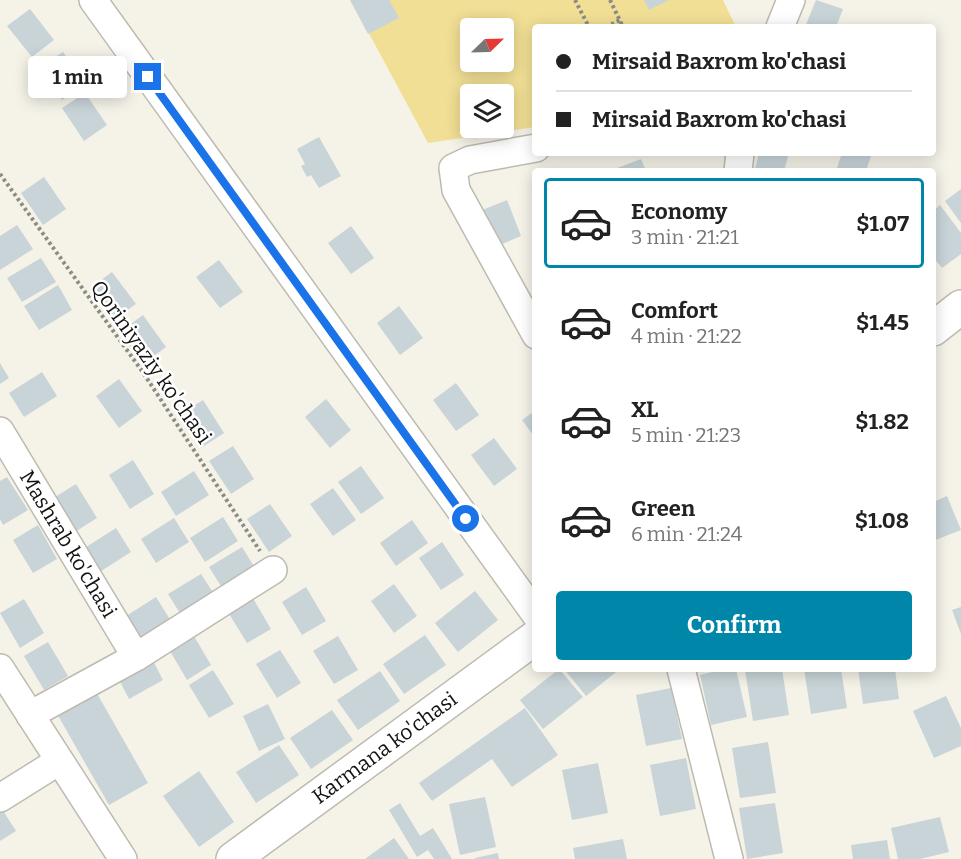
<!DOCTYPE html>
<html lang="en">
<head>
<meta charset="utf-8">
<style>
	:root { --surface:#fff; --page:#f6f6f6; --text:#222; --muted:#767676; --line:#e0e0e0; --accent:#0086a8 }
	body { margin:0; font-family:Bitter,serif; background:var(--page); color:var(--text); height:100vh; display:flex; flex-direction:column; font-size:22px; white-space:nowrap }
	* { box-sizing:border-box; margin:0 }
	p { font-size:20px; color:var(--muted) }
	.icon { flex:none; width:33px; height:33px; fill:none; stroke:currentColor; stroke-width:2; stroke-linecap:round; stroke-linejoin:round }
	.map { position:relative; flex:1; overflow:hidden }
	.details { position:absolute; left:532px; top:168px; width:404px; height:504px; display:flex; flex-direction:column; background:var(--surface); border-radius:6px; box-shadow:0 3px 15px #0003 }
	.details>* { flex:none }
	.hud { position:absolute; left:532px; top:24px; width:404px; height:132px; border-radius:6px; box-shadow:0 3px 15px #0003; display:grid; align-content:center; height:132px; padding:0 24px; background:var(--surface) }
	.needle { width:39px; rotate:67deg }
	.fabs { position:absolute; left:460px; top:18px; display:grid; gap:12px }
	.fabs a { display:grid; place-items:center; width:54px; height:54px; border-radius:6px; background:var(--surface); box-shadow:0 3px 15px #0003; font-size:30px }
	.end { position:absolute; width:27px; height:27px; margin:-14px; border:8px solid #1a73e8; background:#fff; box-shadow:0 0 0 3px #fff }
	.from { border-radius:50% }
	.bubble { position:absolute; height:42px; border-radius:6px; background:var(--surface); box-shadow:0 3px 15px #0003; font-size:20px; font-weight:700; line-height:42px; text-align:center }
	.hud b { display:flex; align-items:center; gap:21px; height:57px; font-size:22px }
	.hud b+b { border-top:2px solid var(--line) }
	.hud i { width:15px; height:15px; background:var(--text) }
	ul { padding:10px 0 0; list-style:none }
	li { display:flex; align-items:center; gap:18px; height:90px; margin:0 12px 9px; padding:0 12px; border:3px solid transparent; border-radius:6px }
	li div { flex:1 }
	li b { display:block; font-size:22px }
	li em { font-style:normal; font-weight:700 }
	li.active { border-color:var(--accent) }
	li>.icon { width:54px; height:54px; stroke-width:1.5 }
	.cta { display:flex; gap:12px; margin-top:auto; padding:12px 24px }
	.cta a { flex:1; height:69px; border-radius:6px; background:var(--accent); color:#fff; font-size:24px; font-weight:700; line-height:69px; text-align:center }
	.map>svg:first-child { display:block }
	.green { fill:#f1df95; fill-rule:evenodd }
	.building { fill:#c8d4d8 }
	.lines { fill:none; stroke-linecap:round; stroke-linejoin:round }
	.street-casing { stroke:#bdbbb1; stroke-width:30 }
	.secondary-casing { stroke:#bdbbb1; stroke-width:36 }
	.path { stroke:#8d8c84; stroke-width:4; stroke-dasharray:3 3; stroke-linecap:butt }
	.street { stroke:#fff; stroke-width:27 }
	.secondary { stroke:#fff; stroke-width:33 }
	.route { stroke:#1a73e8; stroke-width:8 }
	.labels { text-anchor:middle; dominant-baseline:central; stroke-width:5; stroke-linejoin:round; paint-order:stroke }
	.street-label { font-size:21px; fill:#13120f; stroke:#fff }
</style>
</head>
<body>
<div class="map">
<svg width="961" height="859" viewBox="0 0 961 859">
	<rect width="100%" height="100%" fill="#f5f3e8"/>
	<!-- green -->
	<path class="green" d="M351,0H723L736,27H536L535,127L428,143ZM471,28H504V62H471ZM471,94H504V128H471Z"/>
	<!-- building -->
	<g class="building">
		<path d="M350,0H389L399,18L368,34Z"/>
		<path d="M644,0H669L649,10Z"/>
		<path d="M816,0L843,9L836,27H805Z"/>
		<path d="M30,9L54,40L32,57L7,26Z"/>
		<path d="M63,52L85,84L62,100L40,67Z"/>
		<path d="M85,93L107,125L84,141L62,108Z"/>
		<path d="M319,137L341,176L319,188L311,175L307,177L301,166L305,164L297,149Z"/>
		<path d="M759,153H789L784,171H762L755,169Z"/>
		<path d="M842,153H872L866,171H836Z"/>
		<path d="M641,159L646,171H609Z"/>
		<path d="M44,177L66,209L43,225L21,193Z"/>
		<path d="M961,189V223L945,201Z"/>
		<path d="M507,200L521,236L495,247L480,211Z"/>
		<path d="M940,205L961,233V254L942,268L933,257V211Z"/>
		<path d="M17,225L33,249L0,270V236Z"/>
		<path d="M351,226L374,258L351,274L328,243Z"/>
		<path d="M41,258L56,282L22,302L7,278Z"/>
		<path d="M219,260L243,292L220,308L196,277Z"/>
		<path d="M112,272L136,304L113,320L90,288Z"/>
		<path d="M58,285L72,310L39,330L24,306Z"/>
		<path d="M399,306L423,338L400,355L377,323Z"/>
		<path d="M143,315L166,347L143,364L120,332Z"/>
		<path d="M0,363L9,378L0,384Z"/>
		<path d="M42,372L57,396L24,417L9,393Z"/>
		<path d="M119,379L142,411L119,428L96,396Z"/>
		<path d="M456,383L479,415L456,431L433,400Z"/>
		<path d="M326,399L351,430L330,448L305,417Z"/>
		<path d="M203,400L224,433L201,448L179,415Z"/>
		<path d="M536,410V439L522,420Z"/>
		<path d="M494,438L517,469L494,486L471,455Z"/>
		<path d="M233,446L254,479L231,494L209,461Z"/>
		<path d="M133,460L154,494L130,509L109,475Z"/>
		<path d="M361,466L384,498L361,514L338,482Z"/>
		<path d="M194,471L209,495L176,516L161,492Z"/>
		<path d="M7,477L28,510L3,525L0,519V481Z"/>
		<path d="M76,484L97,518L73,533L52,499Z"/>
		<path d="M333,488L356,520L333,536L310,504Z"/>
		<path d="M947,496L961,530L933,541V502Z"/>
		<path d="M270,504L292,536L269,552L247,519Z"/>
		<path d="M223,517L238,541L205,562L190,538Z"/>
		<path d="M174,518L189,542L156,563L141,539Z"/>
		<path d="M412,520L428,543L396,566L380,543Z"/>
		<path d="M38,525L57,559L33,573L13,540Z"/>
		<path d="M116,528L131,552L98,573L83,549Z"/>
		<path d="M442,542L464,575L441,590L419,558Z"/>
		<path d="M242,547L257,571L224,591L209,567Z"/>
		<path d="M201,574L216,597L183,618L168,594Z"/>
		<path d="M394,584L417,616L394,633L371,601Z"/>
		<path d="M306,587L326,621L302,635L282,602Z"/>
		<path d="M475,591L498,620L458,652L435,623Z"/>
		<path d="M251,595L271,629L247,643L226,609Z"/>
		<path d="M156,597L171,621L138,642L123,618Z"/>
		<path d="M24,599L44,633L20,648L0,613Z"/>
		<path d="M961,607V634L952,610Z"/>
		<path d="M191,631L211,665L187,680L167,646Z"/>
		<path d="M425,635L446,665L404,694L383,664Z"/>
		<path d="M338,636L358,670L334,684L313,651Z"/>
		<path d="M48,642L68,676L44,690L24,656Z"/>
		<path d="M280,650L301,683L277,698L256,664Z"/>
		<path d="M150,655L163,680L129,699L116,674Z"/>
		<path d="M559,669L583,697L543,729L520,700Z"/>
		<path d="M564,669H620L586,696Z"/>
		<path d="M725,669H736L747,717L711,725L700,675Z"/>
		<path d="M752,669H782L789,715L753,721L745,670Z"/>
		<path d="M804,669H841L847,708L811,714Z"/>
		<path d="M858,669H895L899,699L863,704Z"/>
		<path d="M213,670L234,704L209,718L189,685Z"/>
		<path d="M380,671L400,701L358,730L337,700Z"/>
		<path d="M671,688L682,739L646,746L636,695Z"/>
		<path d="M95,690L148,783L109,805L56,712Z"/>
		<path d="M946,696L961,728V746L934,758L913,711Z"/>
		<path d="M268,704L285,739L259,751L243,716Z"/>
		<path d="M525,708L558,755L512,787L492,759L432,801L419,783Z"/>
		<path d="M332,710L353,740L311,769L290,738Z"/>
		<path d="M768,742L776,793L740,798L732,748Z"/>
		<path d="M279,745L299,775L256,803L236,772Z"/>
		<path d="M686,758L696,809L660,816L650,765Z"/>
		<path d="M598,763L608,813L572,820L562,770Z"/>
		<path d="M199,771L234,822L199,847L163,796Z"/>
		<path d="M485,797L496,847L460,855L449,804Z"/>
		<path d="M400,803L420,836L433,828L452,859H434L428,850L417,857L389,810Z"/>
		<path d="M775,803L783,853L747,859L739,808Z"/>
		<path d="M0,806L16,831L0,841Z"/>
		<path d="M940,817L949,852L920,859H898L891,828Z"/>
		<path d="M394,838L409,859H365Z"/>
		<path d="M623,839L627,859H575L573,848Z"/>
		<path d="M887,840L890,859H853L851,845Z"/>
		<path d="M498,853L499,859H475V858Z"/>
	</g>
	<g class="lines">
		<defs>
			<g id="street">
				<path d="M93,0L536,615"/>
				<path d="M780,27L791,0"/>
				<path d="M536,148L470,160L453,168L456,190L536,335"/>
				<path d="M738,171L740,153"/>
				<path id="s1" d="M0,431L136,657"/>
				<path d="M0,668L123,859"/>
				<path d="M681,669L729,859"/>
				<path d="M30,715L136,657L273,570"/>
				<path d="M0,798L59,761"/>
			</g>
			<g id="secondary">
				<path d="M933,329L961,307"/>
				<path id="s2" d="M233,859L536,637"/>
			</g>
		</defs>
		<!-- street casing -->
		<use href="#street" class="street-casing"/>
		<!-- secondary casing -->
		<use href="#secondary" class="secondary-casing"/>
		<!-- path -->
		<g class="path">
			<path d="M575,0L589,27"/>
			<path d="M610,0L623,27"/>
			<path d="M606,27L620,20"/>
			<path d="M0,174L142,371L260,551"/>
		</g>
		<!-- street -->
		<use href="#street" class="street"/>
		<!-- secondary -->
		<use href="#secondary" class="secondary"/>
	</g>
	<g class="lines">
		<!-- route -->
		<path class="route" d="M148,77L466,519"/>
	</g>
	<g class="labels">
		<!-- street labels -->
		<g class="street-label">
			<text transform="translate(151 362) rotate(55)">Qoriniyaziy ko'chasi</text>
			<text stroke="none"><textPath href="#s1" startOffset="132">Mashrab ko'chasi</textPath></text>
			<text stroke="none"><textPath href="#s2" startOffset="188">Karmana ko'chasi</textPath></text>
		</g>
	</g>
</svg>
<div class="fabs">
<a><svg class="needle" viewBox="-14 -14 28 28"><path d="M0-13l5 13h-10z" fill="#e53935"/><path d="M0 13l5-13h-10z" fill="#767676"/></svg></a>
<a><svg class="icon" aria-label="layers" viewBox="0 0 24 24"><path d="M12 4l9 5-9 5-9-5zM3 14l9 5 9-5"/></svg></a>
</div>
<i class="end from" style="left:466px;top:519px"></i>
<i class="end" style="left:148px;top:77px"></i>
<div class="bubble" style="left:28px;top:56px;width:99px">1 min</div>
<div class="hud">
<b><i class="from"></i>Mirsaid Baxrom ko'chasi</b>
<b><i></i>Mirsaid Baxrom ko'chasi</b>
</div>
<section class="details">
<ul>
<li class="active"><svg class="icon" aria-label="car" viewBox="0 0 24 24"><path d="M5 17H2v-5l4-1 3-4h7l3 4 3 1v5h-3M9 17h6M6 11h13"/><circle cx="7" cy="17" r="2"/><circle cx="17" cy="17" r="2"/></svg><div><b>Economy</b><p>3 min · 21:21</p></div><em>$1.07</em></li>
<li><svg class="icon" aria-label="car" viewBox="0 0 24 24"><path d="M5 17H2v-5l4-1 3-4h7l3 4 3 1v5h-3M9 17h6M6 11h13"/><circle cx="7" cy="17" r="2"/><circle cx="17" cy="17" r="2"/></svg><div><b>Comfort</b><p>4 min · 21:22</p></div><em>$1.45</em></li>
<li><svg class="icon" aria-label="car" viewBox="0 0 24 24"><path d="M5 17H2v-5l4-1 3-4h7l3 4 3 1v5h-3M9 17h6M6 11h13"/><circle cx="7" cy="17" r="2"/><circle cx="17" cy="17" r="2"/></svg><div><b>XL</b><p>5 min · 21:23</p></div><em>$1.82</em></li>
<li><svg class="icon" aria-label="car" viewBox="0 0 24 24"><path d="M5 17H2v-5l4-1 3-4h7l3 4 3 1v5h-3M9 17h6M6 11h13"/><circle cx="7" cy="17" r="2"/><circle cx="17" cy="17" r="2"/></svg><div><b>Green</b><p>6 min · 21:24</p></div><em>$1.08</em></li>
</ul>
<div class="cta"><a>Confirm</a></div>
</section>
</div>
</body>
</html>
